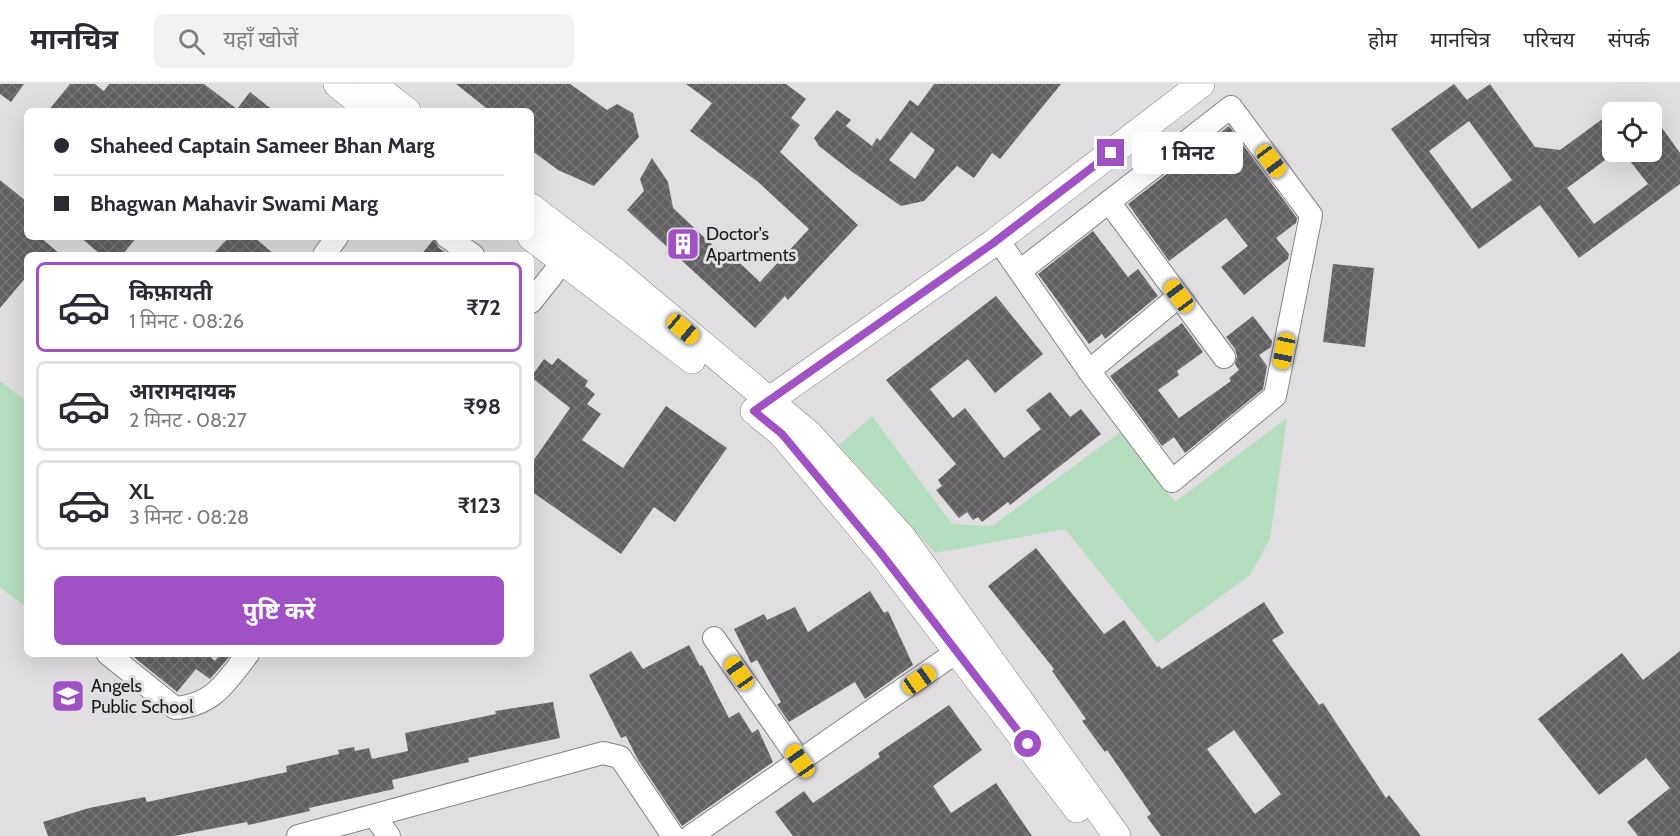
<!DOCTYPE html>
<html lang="hi">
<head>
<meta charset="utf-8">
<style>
	:root { --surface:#fff; --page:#f2f2f3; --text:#2b2b33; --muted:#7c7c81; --line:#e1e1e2; --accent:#a052c4 }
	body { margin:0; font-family:Cabin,"Noto Sans Devanagari",sans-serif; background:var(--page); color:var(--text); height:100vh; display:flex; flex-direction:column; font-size:22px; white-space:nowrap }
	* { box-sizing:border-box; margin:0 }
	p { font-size:20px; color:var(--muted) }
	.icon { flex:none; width:33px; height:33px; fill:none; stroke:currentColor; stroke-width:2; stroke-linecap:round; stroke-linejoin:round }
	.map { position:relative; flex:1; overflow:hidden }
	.sheet { position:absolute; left:24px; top:168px; width:510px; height:405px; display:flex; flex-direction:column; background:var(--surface); border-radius:9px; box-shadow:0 6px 24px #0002 }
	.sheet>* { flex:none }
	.hud { position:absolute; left:24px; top:24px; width:510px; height:132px; border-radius:9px; box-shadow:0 6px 24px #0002; display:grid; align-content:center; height:132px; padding:0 30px; background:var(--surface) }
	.tools { position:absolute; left:1602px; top:18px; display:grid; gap:12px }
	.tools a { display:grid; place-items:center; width:60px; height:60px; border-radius:9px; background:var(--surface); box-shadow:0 6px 24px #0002; font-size:30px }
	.end { position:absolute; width:27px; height:27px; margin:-14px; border:8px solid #a052c4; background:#fff; box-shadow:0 0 0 3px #fff }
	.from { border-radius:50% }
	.bubble { position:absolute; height:42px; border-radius:9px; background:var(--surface); box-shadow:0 6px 24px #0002; font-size:20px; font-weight:700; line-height:42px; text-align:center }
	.car { position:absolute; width:18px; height:36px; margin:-18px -9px; border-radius:8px; box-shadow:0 0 4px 2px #0007; background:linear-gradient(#f5c518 24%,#345 0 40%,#f5c518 0 76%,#345 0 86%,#f5c518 0) }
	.hud b { display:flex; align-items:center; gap:21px; height:57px; font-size:22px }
	.hud b+b { border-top:2px solid var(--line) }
	.hud i { width:15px; height:15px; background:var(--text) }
	ul { padding:10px 0 0; list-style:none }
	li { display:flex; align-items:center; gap:18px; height:90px; margin:0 12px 9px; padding:0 18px; border:3px solid var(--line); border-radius:9px }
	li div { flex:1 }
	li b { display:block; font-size:22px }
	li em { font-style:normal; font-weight:700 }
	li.current { border-color:var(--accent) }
	li>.icon { width:54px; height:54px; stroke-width:1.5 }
	.primary-button { display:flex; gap:12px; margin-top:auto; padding:12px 30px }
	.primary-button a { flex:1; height:69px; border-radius:9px; background:var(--accent); color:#fff; font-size:24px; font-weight:700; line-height:69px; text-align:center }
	header { display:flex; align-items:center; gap:36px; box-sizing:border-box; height:84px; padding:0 30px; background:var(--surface); border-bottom:2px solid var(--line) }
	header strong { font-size:28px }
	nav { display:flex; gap:33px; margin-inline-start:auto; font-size:21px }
	.search { width:420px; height:54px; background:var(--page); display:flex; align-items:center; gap:15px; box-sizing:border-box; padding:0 21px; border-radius:9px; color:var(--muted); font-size:22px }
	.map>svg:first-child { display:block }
	.park { fill:#b4debe }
	.building { fill:url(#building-cross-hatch); fill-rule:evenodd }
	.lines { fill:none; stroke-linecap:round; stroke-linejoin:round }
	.minor-casing { stroke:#848185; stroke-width:24 }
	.tertiary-casing { stroke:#848185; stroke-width:28 }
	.minor { stroke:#fff; stroke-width:22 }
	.tertiary { stroke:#fff; stroke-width:27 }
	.route { stroke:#a052c4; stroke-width:8 }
	.labels { text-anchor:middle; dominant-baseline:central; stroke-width:6; stroke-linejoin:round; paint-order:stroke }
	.poi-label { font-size:18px; fill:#191819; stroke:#e1dee2; text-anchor:start }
</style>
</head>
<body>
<header>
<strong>मानचित्र</strong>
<div class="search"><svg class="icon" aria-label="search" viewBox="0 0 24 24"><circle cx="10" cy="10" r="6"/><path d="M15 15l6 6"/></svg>यहाँ खोजें</div>
<nav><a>होम</a><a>मानचित्र</a><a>परिचय</a><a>संपर्क</a></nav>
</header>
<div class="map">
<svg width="1680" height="752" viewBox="0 0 1680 752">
	<defs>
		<pattern id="building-cross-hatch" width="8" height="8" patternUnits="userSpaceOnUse" patternTransform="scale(1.5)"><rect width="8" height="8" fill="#626063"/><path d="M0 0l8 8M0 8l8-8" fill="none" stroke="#787679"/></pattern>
	</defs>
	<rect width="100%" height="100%" fill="#e1dee2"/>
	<!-- park -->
	<g class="park">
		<path d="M0,297L27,318V516L23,521L0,503Z"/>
		<path d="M872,332L952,440L992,442L1122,347L1175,418L1287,334L1270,455L1250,491L1157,559L1065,445L935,469L839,361Z"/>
	</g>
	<!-- building -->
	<g class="building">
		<path d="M0,0H24L11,18L0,10Z"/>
		<path d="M70,0H95L104,7L109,0H204L237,25L250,8L274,27H48Z"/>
		<path d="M456,0H570L607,26L617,20L633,29L639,53L594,102L558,86L531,66V27H490Z"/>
		<path d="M686,0H786L806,15L791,34L800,41L780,68L858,141L788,216L785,212L755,244L627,126L644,107L640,95L652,74L668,98L673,124L721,169L725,165L760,198L809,145L758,98L690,47L712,19Z"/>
		<path d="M934,0H1061L1000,75L992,69L974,94L957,82L924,117L901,122L851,87L819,62L814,54L837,26L851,36L846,42L872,62L877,54L880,57L910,16L918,22ZM911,48L935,66L915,95L889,76Z"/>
		<path d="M1454,0L1467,16L1490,0L1535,63L1560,66L1612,28V71L1567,104L1594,140L1648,100L1623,68H1652V30L1680,69V100L1579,174L1540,121L1479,165L1391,45ZM1469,37L1512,96L1472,125L1429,67Z"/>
		<path d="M1229,42L1297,134L1296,139L1276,154L1289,170L1288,175L1244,211L1221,183L1248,162L1226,134L1169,177L1128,120Z"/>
		<path d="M0,96L27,118V153H40L61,171H27V192L0,224Z"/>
		<path d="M1093,147L1128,193L1138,185L1158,212L1105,255L1102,250L1089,260L1038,190Z"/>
		<path d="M80,153H137L122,171H101Z"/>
		<path d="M229,153H254L275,171H212Z"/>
		<path d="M434,155L439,164L449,171H421Z"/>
		<path d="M1333,180L1374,184L1365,263L1323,258Z"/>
		<path d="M996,212L1043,270L995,309L968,275L930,305L953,334L965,324L1004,374L1041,345L1026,326L1050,308L1070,333L1081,325L1101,350L1010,421L1008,418L982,438L978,433L973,436L967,428L959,434L936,406L942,402L938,396L956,380L886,296Z"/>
		<path d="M1253,232L1272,257L1271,263L1259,271L1267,282L1263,305L1185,369L1174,353L1162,362L1110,292L1182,239L1203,268L1177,287L1179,291L1158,306L1179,334L1231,297L1229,294L1239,286L1235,280L1237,272L1235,265L1226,253Z"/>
		<path d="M558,274L588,297L585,302L595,310L587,320L601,330L582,356L623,384L666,322L727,364L675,438L654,423L621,470L531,407V380L570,324L531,293L544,275L552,281Z"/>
		<path d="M1036,464L1104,550L1124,536L1157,583L1159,582L1162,585L1264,518L1284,549L1272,556L1319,621L1323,619L1386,714L1389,711L1421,752H1161L1147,733L1151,730L1107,666L1105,668L1082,637L1086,635L1052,587L1054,585L988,502ZM1234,646L1281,710L1255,730L1207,665Z"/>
		<path d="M870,507L884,529L888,527L913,581L865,615L855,598L789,638L777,621L781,618L757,576L751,579L734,545L764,530L767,536L795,523L808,548Z"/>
		<path d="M689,561L700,582L702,581L729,634L739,628L752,649L758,645L773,678L682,742L638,676L626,652L621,654L589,591L631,567L643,585Z"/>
		<path d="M1680,567V752H1638L1627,738L1670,704L1646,674L1599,711L1538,635L1622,569L1643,596Z"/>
		<path d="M130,570H207L215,577L220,570L230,572L210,595L196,585L177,608Z"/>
		<path d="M553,618L560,654L468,674L469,678L392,696L394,705L309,724L310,727L266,737L248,741L247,738L174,752H48L43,738L89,724L145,713L147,718L287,688L286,682L339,670L338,666L354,663L355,667L369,664L372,675L408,667L405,649L496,630L495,627Z"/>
		<path d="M949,621L982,666L933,702L951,729L996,699L1032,752H793L775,728L804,707L813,719L880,673L878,669Z"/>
	</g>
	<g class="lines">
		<defs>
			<g id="minor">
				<path d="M1109,118L1224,273"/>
				<path d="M447,153L473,171"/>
				<path d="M998,156L1089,287L1172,397L1275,312L1311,131L1231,23L1020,187"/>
				<path d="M324,171L337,153"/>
				<path d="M531,218L573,165"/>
				<path d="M1089,287L1179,212"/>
				<path d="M714,554L800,677"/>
				<path d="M108,570L175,624C214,621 226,598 248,570"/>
				<path d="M375,733L389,752"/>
				<path d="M298,752L603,669L620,673L673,752"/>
				<path d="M691,752L971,558"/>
			</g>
			<g id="tertiary">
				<path d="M337,0L370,27"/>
				<path d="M372,0L407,27"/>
				<path d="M531,123L616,188L809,350L903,454L1117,752"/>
				<path d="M531,153L692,276"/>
				<path d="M754,327L992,160L1201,0"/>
				<path d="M761,333L782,350L881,468L1077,725"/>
			</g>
		</defs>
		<!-- minor casing -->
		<use href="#minor" class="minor-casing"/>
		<!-- tertiary casing -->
		<use href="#tertiary" class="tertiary-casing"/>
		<!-- minor -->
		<use href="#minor" class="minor"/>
		<!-- tertiary -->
		<use href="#tertiary" class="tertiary"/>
	</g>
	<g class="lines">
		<!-- route -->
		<path class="route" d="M1028,660L880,468L782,350L754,327L992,160L1111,69"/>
	</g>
	<!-- icons -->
	<defs>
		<symbol id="building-square" viewBox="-11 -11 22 22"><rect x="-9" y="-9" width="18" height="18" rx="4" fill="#a052c4" stroke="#e1dee2"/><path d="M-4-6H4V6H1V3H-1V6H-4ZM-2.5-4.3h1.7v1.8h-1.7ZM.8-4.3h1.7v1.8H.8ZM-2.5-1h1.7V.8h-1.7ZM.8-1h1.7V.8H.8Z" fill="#fff"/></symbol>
		<symbol id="school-square" viewBox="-11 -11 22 22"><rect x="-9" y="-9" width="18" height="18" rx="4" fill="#a052c4" stroke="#e1dee2"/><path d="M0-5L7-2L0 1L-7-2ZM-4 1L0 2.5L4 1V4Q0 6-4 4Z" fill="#fff"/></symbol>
	</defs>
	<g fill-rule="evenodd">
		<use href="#building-square" x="664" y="141" width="38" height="38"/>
		<use href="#school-square" x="49" y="593" width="38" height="38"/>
	</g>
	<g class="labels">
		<!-- poi labels -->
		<g class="poi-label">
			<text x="706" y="150">Doctor's<tspan x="706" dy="21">Apartments</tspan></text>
			<text x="91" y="602">Angels<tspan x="91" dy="21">Public School</tspan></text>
		</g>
	</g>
</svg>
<div class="tools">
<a><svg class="icon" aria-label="locate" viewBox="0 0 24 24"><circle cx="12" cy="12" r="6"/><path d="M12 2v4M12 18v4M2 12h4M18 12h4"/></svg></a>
</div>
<i class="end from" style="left:1028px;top:660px"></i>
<i class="end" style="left:1111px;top:69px"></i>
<div class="bubble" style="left:1132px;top:48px;width:111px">1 मिनट</div>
<i class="car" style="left:1271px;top:77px;rotate:143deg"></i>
<i class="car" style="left:1179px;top:212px;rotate:323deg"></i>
<i class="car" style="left:683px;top:245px;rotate:130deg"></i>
<i class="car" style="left:1284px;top:267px;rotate:192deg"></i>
<i class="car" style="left:739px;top:589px;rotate:325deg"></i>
<i class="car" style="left:919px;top:596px;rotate:55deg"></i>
<i class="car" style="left:800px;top:677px;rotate:325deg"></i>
<div class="hud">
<b><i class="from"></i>Shaheed Captain Sameer Bhan Marg</b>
<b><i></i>Bhagwan Mahavir Swami Marg</b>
</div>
<section class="sheet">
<ul>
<li class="current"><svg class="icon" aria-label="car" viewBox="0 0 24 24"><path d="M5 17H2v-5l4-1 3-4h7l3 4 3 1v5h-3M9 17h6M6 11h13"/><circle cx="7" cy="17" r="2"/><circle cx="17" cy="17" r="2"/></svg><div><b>किफ़ायती</b><p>1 मिनट · 08:26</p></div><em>₹72</em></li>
<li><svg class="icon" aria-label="car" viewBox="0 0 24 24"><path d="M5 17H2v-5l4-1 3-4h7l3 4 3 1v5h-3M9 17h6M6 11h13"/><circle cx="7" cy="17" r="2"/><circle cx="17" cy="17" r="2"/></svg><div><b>आरामदायक</b><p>2 मिनट · 08:27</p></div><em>₹98</em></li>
<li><svg class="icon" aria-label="car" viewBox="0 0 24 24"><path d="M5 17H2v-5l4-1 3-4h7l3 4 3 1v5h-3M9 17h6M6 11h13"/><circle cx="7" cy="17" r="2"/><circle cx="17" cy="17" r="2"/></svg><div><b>XL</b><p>3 मिनट · 08:28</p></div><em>₹123</em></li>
</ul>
<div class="primary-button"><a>पुष्टि करें</a></div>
</section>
</div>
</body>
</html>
